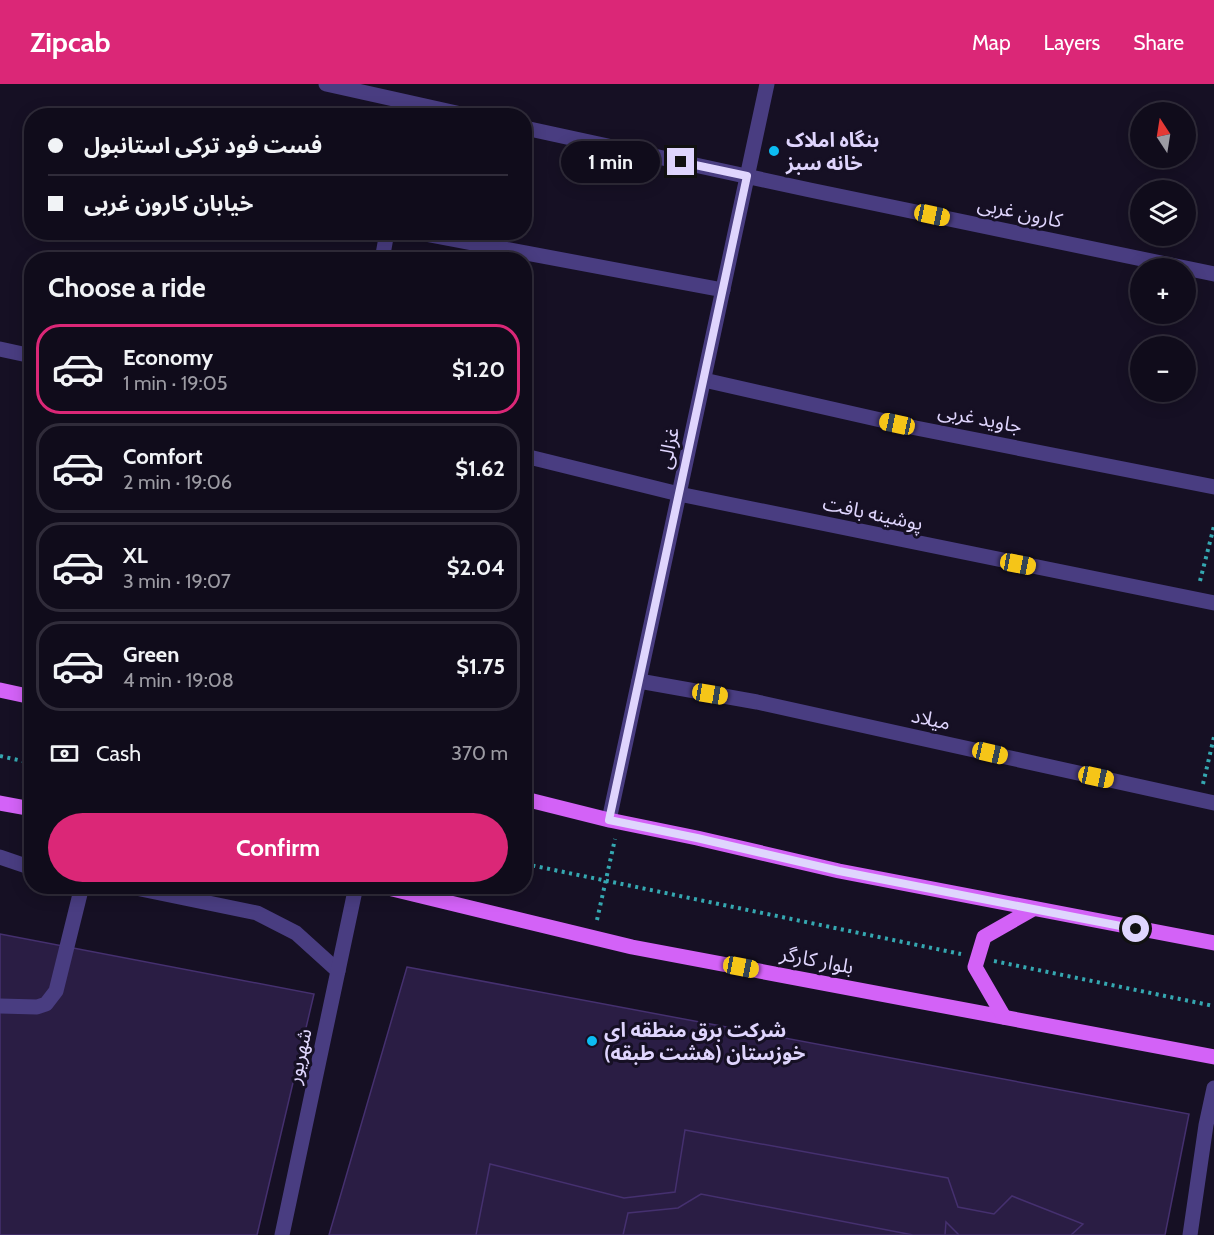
<!DOCTYPE html>
<html lang="en">
<head>
<meta charset="utf-8">
<style>
	:root { --surface:#100c1b; --page:#191524; --text:#f1f3f6; --muted:#9c9ba3; --line:#302c3a; --accent:#db2777 }
	body { margin:0; font-family:Cabin,"Noto Sans Arabic",sans-serif; background:var(--page); color:var(--text); height:100vh; display:flex; flex-direction:column; font-size:22px; white-space:nowrap }
	* { box-sizing:border-box; margin:0 }
	p { font-size:20px; color:var(--muted) }
	.icon { flex:none; width:33px; height:33px; fill:none; stroke:currentColor; stroke-width:2; stroke-linecap:round; stroke-linejoin:round }
	.map { position:relative; flex:1; overflow:hidden }
	.side { position:absolute; left:24px; top:168px; width:508px; height:642px; display:flex; flex-direction:column; background:var(--surface); border-radius:24px; box-shadow:0 3px 15px #0003,0 0 0 2px var(--line) }
	.side>* { flex:none }
	.hud { position:absolute; left:24px; top:24px; width:508px; height:132px; border-radius:24px; box-shadow:0 3px 15px #0003,0 0 0 2px var(--line); display:grid; align-content:center; height:132px; padding:0 24px; background:var(--surface) }
	.needle { width:39px; rotate:348deg }
	.tools { position:absolute; left:1130px; top:18px; display:grid; gap:12px }
	.tools a { display:grid; place-items:center; width:66px; height:66px; border-radius:50%; background:var(--surface); box-shadow:0 3px 15px #0003,0 0 0 2px var(--line); font-size:30px }
	.end { position:absolute; width:27px; height:27px; margin:-14px; border:8px solid #dfd5fd; background:#111; box-shadow:0 0 0 3px #111 }
	.from { border-radius:50% }
	.bubble { position:absolute; height:42px; border-radius:21px; background:var(--surface); box-shadow:0 3px 15px #0003,0 0 0 2px var(--line); font-size:20px; font-weight:700; line-height:42px; text-align:center }
	.car { position:absolute; width:18px; height:36px; margin:-18px -9px; border-radius:8px; box-shadow:0 0 4px 2px #0007; background:linear-gradient(#f5c518 24%,#345 0 40%,#f5c518 0 76%,#345 0 86%,#f5c518 0) }
	.hud b { display:flex; align-items:center; gap:21px; height:57px; font-size:22px }
	.hud b+b { border-top:2px solid var(--line) }
	.hud i { width:15px; height:15px; background:var(--text) }
	ul { padding:0; list-style:none }
	li { display:flex; align-items:center; gap:18px; height:90px; margin:0 12px 9px; padding:0 12px; border:3px solid var(--line); border-radius:24px }
	li div { flex:1 }
	li b { display:block; font-size:22px }
	li em { font-style:normal; font-weight:700 }
	li.on { border-color:var(--accent) }
	li>.icon { width:54px; height:54px; stroke-width:1.5 }
	h2 { padding:0 24px; font-size:27px; line-height:72px }
	.pay { display:flex; align-items:center; gap:15px; height:66px; padding:0 24px; font-size:22px }
	.pay p { margin-inline-start:auto }
	.cta { display:flex; gap:12px; margin-top:auto; padding:12px 24px }
	.cta a { flex:1; height:69px; border-radius:36px; background:var(--accent); color:#fff; font-size:24px; font-weight:700; line-height:69px; text-align:center }
	header { display:flex; align-items:center; gap:36px; box-sizing:border-box; height:84px; padding:0 30px; background:var(--accent); color:#fff }
	header strong { font-size:28px }
	nav { display:flex; gap:33px; margin-inline-start:auto; font-size:21px }
	.map>svg:first-child { display:block }
	.building { fill:#2a1d44; stroke:#45306f; stroke-width:1.5 }
	.lines { fill:none; stroke-linecap:round; stroke-linejoin:round }
	.path { stroke:#35a8b1; stroke-width:4; stroke-dasharray:3 4.5; stroke-linecap:butt }
	.minor { stroke:#493d81; stroke-width:15 }
	.major { stroke:#d362f7; stroke-width:15 }
	.route { stroke:#dfd5fd; stroke-width:8 }
	.poi-dot { fill:#0cbcf2; stroke:#161024; stroke-width:2 }
	.labels { text-anchor:middle; dominant-baseline:central; stroke-width:6; stroke-linejoin:round; paint-order:stroke }
	.poi-label { font-size:20px; font-weight:bold; fill:#dfd5fd; stroke:#161024; text-anchor:start }
	.street-label { font-size:20px; fill:#dfd5fd; stroke:#161024 }
</style>
</head>
<body>
<header>
<strong>Zipcab</strong>
<nav><a>Map</a><a>Layers</a><a>Share</a></nav>
</header>
<div class="map">
<svg width="1214" height="1151" viewBox="0 0 1214 1151">
	<rect width="100%" height="100%" fill="#161024"/>
	<!-- building -->
	<g class="building">
		<path d="M0,850L314,910L257,1151H0Z"/>
		<path d="M407,883L1189,1030L1165,1151H329Z"/>
		<path d="M685,1046L948,1094L958,1123L994,1130L1012,1112L1083,1140L1071,1151H959L946,1138L945,1151H913L701,1110L678,1124L628,1129L623,1151H476L490,1080L624,1114L675,1108Z"/>
	</g>
	<g class="lines">
		<!-- path -->
		<g class="path">
			<path d="M1200,497L1214,442"/>
			<path d="M0,672L32,679"/>
			<path d="M1203,700L1214,653"/>
			<path d="M525,780L961,870"/>
			<path d="M597,836L615,755"/>
			<path d="M994,877L1214,922"/>
		</g>
		<!-- minor -->
		<g class="minor">
			<path d="M326,0L470,32"/>
			<path d="M525,44L810,106L1214,190"/>
			<path d="M414,148L723,206"/>
			<path d="M382,176L387,148"/>
			<path d="M0,265L32,272"/>
			<path d="M704,296L916,344L1214,403"/>
			<path d="M525,372L679,410L1214,519"/>
			<path d="M639,597L757,618L1214,719"/>
			<path d="M609,736L767,0"/>
			<path d="M0,773L32,784"/>
			<path d="M126,802L257,829L296,849L338,887"/>
			<path d="M0,922L37,923L46,920L56,907L82,802"/>
			<path d="M282,1151L356,802"/>
			<path d="M1190,1151L1206,1041L1214,1004"/>
		</g>
		<!-- major -->
		<g class="major">
			<path d="M0,606L32,613"/>
			<path d="M525,715L609,736L697,754L839,787L1214,859"/>
			<path d="M0,719L32,725"/>
			<path d="M380,802L632,863L1214,973"/>
			<path d="M1004,933L975,883L984,853L1033,825"/>
		</g>
	</g>
	<g class="lines">
		<!-- route -->
		<path class="route" d="M681,78L747,92L609,736L697,754L839,787L1136,845"/>
	</g>
	<!-- markers -->
	<g class="poi-dot">
		<circle cx="774" cy="67" r="6"/>
		<circle cx="592" cy="957" r="6"/>
	</g>
	<g class="labels">
		<!-- poi labels -->
		<g class="poi-label">
			<text x="786" y="56">بنگاه املاک<tspan x="786" dy="23">خانه سبز</tspan></text>
			<text x="604" y="946">شرکت برق منطقه ای<tspan x="604" dy="23">خوزستان (هشت طبقه)</tspan></text>
		</g>
		<!-- street labels -->
		<g class="street-label">
			<text transform="translate(1020 128) rotate(12)">کارون غربی</text>
			<text transform="translate(980 334) rotate(11)">جاوید غربی</text>
			<text transform="translate(668 364) rotate(-78)">غزالی</text>
			<text transform="translate(873 429) rotate(12)">پوشینه بافت</text>
			<text transform="translate(931 635) rotate(12)">میلاد</text>
			<text transform="translate(817 876) rotate(11)">بلوار کارگر</text>
			<text transform="translate(299 972) rotate(-78)">شهریور</text>
		</g>
	</g>
</svg>
<div class="tools">
<a><svg class="needle" viewBox="-14 -14 28 28"><path d="M0-13l5 13h-10z" fill="#e53935"/><path d="M0 13l5-13h-10z" fill="#9c9ba3"/></svg></a>
<a><svg class="icon" aria-label="layers" viewBox="0 0 24 24"><path d="M12 4l9 5-9 5-9-5zM3 14l9 5 9-5"/></svg></a>
<a>+</a>
<a>−</a>
</div>
<i class="end from" style="left:1136px;top:845px"></i>
<i class="end" style="left:681px;top:78px"></i>
<div class="bubble" style="left:561px;top:57px;width:99px">1 min</div>
<i class="car" style="left:932px;top:131px;rotate:102deg"></i>
<i class="car" style="left:897px;top:340px;rotate:282deg"></i>
<i class="car" style="left:1018px;top:480px;rotate:101deg"></i>
<i class="car" style="left:710px;top:610px;rotate:100deg"></i>
<i class="car" style="left:990px;top:669px;rotate:103deg"></i>
<i class="car" style="left:1096px;top:693px;rotate:102deg"></i>
<i class="car" style="left:741px;top:883px;rotate:101deg"></i>
<div class="hud">
<b><i class="from"></i>فست فود ترکی استانبول</b>
<b><i></i>خیابان کارون غربی</b>
</div>
<section class="side">
<h2>Choose a ride</h2>
<ul>
<li class="on"><svg class="icon" aria-label="car" viewBox="0 0 24 24"><path d="M5 17H2v-5l4-1 3-4h7l3 4 3 1v5h-3M9 17h6M6 11h13"/><circle cx="7" cy="17" r="2"/><circle cx="17" cy="17" r="2"/></svg><div><b>Economy</b><p>1 min · 19:05</p></div><em>$1.20</em></li>
<li><svg class="icon" aria-label="car" viewBox="0 0 24 24"><path d="M5 17H2v-5l4-1 3-4h7l3 4 3 1v5h-3M9 17h6M6 11h13"/><circle cx="7" cy="17" r="2"/><circle cx="17" cy="17" r="2"/></svg><div><b>Comfort</b><p>2 min · 19:06</p></div><em>$1.62</em></li>
<li><svg class="icon" aria-label="car" viewBox="0 0 24 24"><path d="M5 17H2v-5l4-1 3-4h7l3 4 3 1v5h-3M9 17h6M6 11h13"/><circle cx="7" cy="17" r="2"/><circle cx="17" cy="17" r="2"/></svg><div><b>XL</b><p>3 min · 19:07</p></div><em>$2.04</em></li>
<li><svg class="icon" aria-label="car" viewBox="0 0 24 24"><path d="M5 17H2v-5l4-1 3-4h7l3 4 3 1v5h-3M9 17h6M6 11h13"/><circle cx="7" cy="17" r="2"/><circle cx="17" cy="17" r="2"/></svg><div><b>Green</b><p>4 min · 19:08</p></div><em>$1.75</em></li>
</ul>
<div class="pay"><svg class="icon" aria-label="cash" viewBox="0 0 24 24"><path d="M3 7h18v10H3z"/><circle cx="12" cy="12" r="2"/></svg>Cash<p>370 m</p></div>
<div class="cta"><a>Confirm</a></div>
</section>
</div>
</body>
</html>
